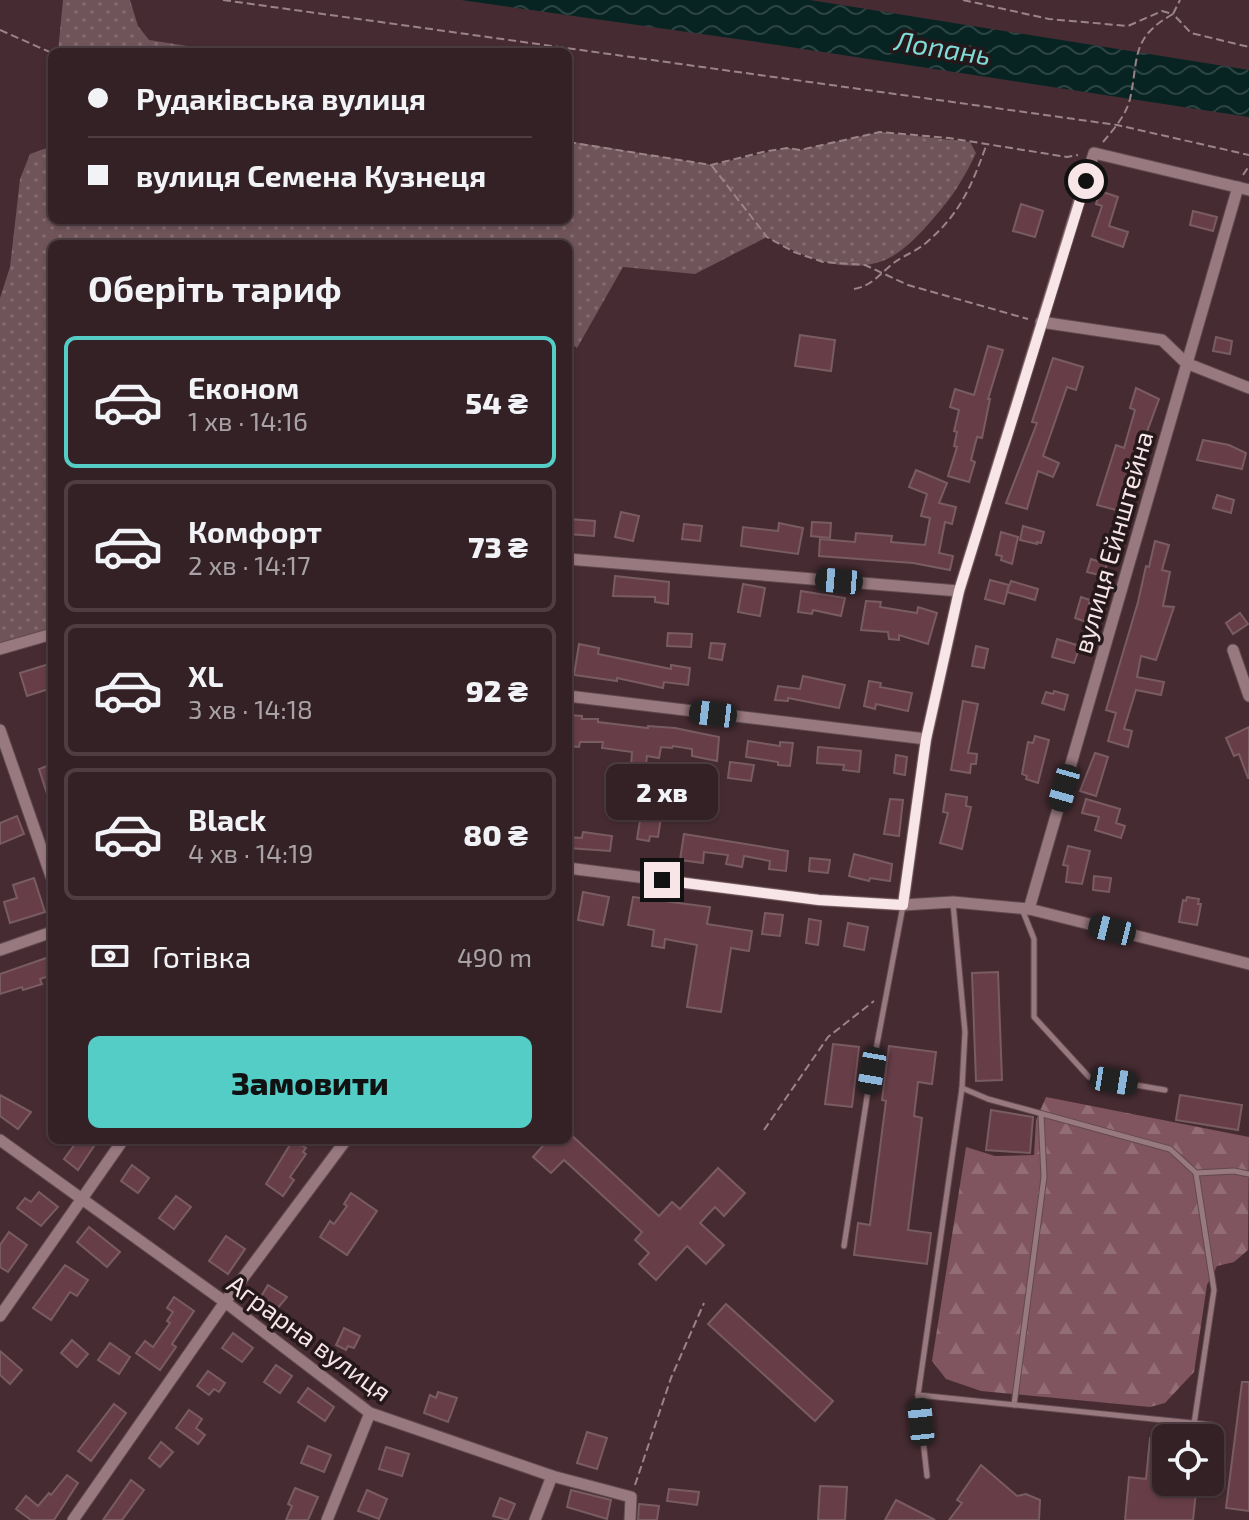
<!DOCTYPE html>
<html lang="uk">
<head>
<meta charset="utf-8">
<style>
	:root { --surface:#342126; --page:#3c292e; --text:#f1f3f6; --muted:#a9a3a7; --line:#4e3e43; --accent:#54cdc7 }
	body { margin:0; font-family:"Exo 2",sans-serif; background:var(--page); color:var(--text); height:100vh; display:flex; flex-direction:column; font-size:30px; white-space:nowrap }
	* { box-sizing:border-box; margin:0 }
	p { font-size:26px; color:var(--muted) }
	.icon { flex:none; width:44px; height:44px; fill:none; stroke:currentColor; stroke-width:2; stroke-linecap:round; stroke-linejoin:round }
	.map { position:relative; flex:1; overflow:hidden }
	.details { position:absolute; left:48px; top:240px; width:524px; height:904px; display:flex; flex-direction:column; background:var(--surface); border-radius:12px; box-shadow:0 2px 6px #0004,0 0 0 2px var(--line) }
	.details>* { flex:none }
	.guide { position:absolute; left:48px; top:48px; width:524px; height:176px; border-radius:12px; box-shadow:0 2px 6px #0004,0 0 0 2px var(--line); display:grid; align-content:center; height:176px; padding:0 40px; background:var(--surface) }
	.controls { position:absolute; left:1152px; top:1424px; display:grid; gap:16px }
	.controls a { display:grid; place-items:center; width:72px; height:72px; border-radius:12px; background:var(--surface); box-shadow:0 2px 6px #0004,0 0 0 2px var(--line); font-size:40px }
	.end { position:absolute; width:36px; height:36px; margin:-18px; border:10px solid #f7e5e8; background:#111; box-shadow:0 0 0 4px #111 }
	.from { border-radius:50% }
	.bubble { position:absolute; height:56px; border-radius:12px; background:var(--surface); box-shadow:0 2px 6px #0004,0 0 0 2px var(--line); font-size:26px; font-weight:800; line-height:56px; text-align:center }
	.car { position:absolute; width:24px; height:48px; margin:-24px -12px; border-radius:10px; box-shadow:0 0 6px 2px #0007; background:linear-gradient(#222 24%,#8ab4d8 0 40%,#222 0 76%,#8ab4d8 0 86%,#222 0) }
	.guide b { display:flex; align-items:center; gap:28px; height:76px; font-size:30px }
	.guide b+b { border-top:2px solid var(--line) }
	.guide i { width:20px; height:20px; background:var(--text) }
	ul { padding:0; list-style:none }
	li { display:flex; align-items:center; gap:24px; height:132px; margin:0 16px 12px; padding:0 24px; border:4px solid var(--line); border-radius:12px }
	li div { flex:1 }
	li b { display:block; font-size:30px }
	li em { font-style:normal; font-weight:800 }
	li.active { border-color:var(--accent) }
	li>.icon { width:72px; height:72px; stroke-width:1.5 }
	h2 { padding:0 40px; font-size:36px; line-height:96px }
	.pay { display:flex; align-items:center; gap:20px; height:88px; padding:0 40px; font-size:30px }
	.pay p { margin-inline-start:auto }
	.button { display:flex; gap:16px; margin-top:auto; padding:16px 40px }
	.button a { flex:1; height:92px; border-radius:12px; background:var(--accent); color:#111; font-size:32px; font-weight:800; line-height:92px; text-align:center }
	.map>svg:first-child { display:block }
	.grass { fill:url(#grass-dots) }
	.forest { fill:url(#forest-firs) }
	.water { fill:url(#water-waves) }
	.building { fill:#673e48; stroke:#795c62; stroke-width:2 }
	.lines { fill:none; stroke-linecap:round; stroke-linejoin:round }
	.lane-casing { stroke:#614a50; stroke-width:7 }
	.street-casing { stroke:#614a50; stroke-width:13 }
	.path { stroke:#9b8489; stroke-width:2; stroke-dasharray:8 4; stroke-linecap:butt }
	.lane { stroke:#98797f; stroke-width:5 }
	.street { stroke:#98797f; stroke-width:11 }
	.route { stroke:#f7e5e8; stroke-width:10 }
	.labels { text-anchor:middle; dominant-baseline:central; stroke-width:7; stroke-linejoin:round; paint-order:stroke }
	.street-label { font-size:26px; fill:#f7e5e8; stroke:#25181b }
	.water-label { font-size:28px; font-style:italic; fill:#80dbd6; stroke:#25181b }
</style>
</head>
<body>
<div class="map">
<svg width="1249" height="1520" viewBox="0 0 1249 1520">
	<defs>
		<pattern id="grass-dots" width="8" height="8" patternUnits="userSpaceOnUse" patternTransform="scale(2)"><rect width="8" height="8" fill="#6f545a"/><path d="M2 2h.1M6 6h.1" fill="none" stroke="#846c72" stroke-width="1.8" stroke-linecap="round"/></pattern>
		<pattern id="forest-firs" width="22" height="20" patternUnits="userSpaceOnUse" patternTransform="scale(2)"><rect width="22" height="20" fill="#80555f"/><path d="M5 1l3.5 6h-7zM16 11l3.5 6h-7z" fill="#936d76"/></pattern>
		<pattern id="water-waves" width="16" height="10" patternUnits="userSpaceOnUse" patternTransform="scale(2)"><rect width="16" height="10" fill="#072423"/><path d="M0 5q4-4 8 0t8 0" fill="none" stroke="#2c4443"/></pattern>
	</defs>
	<rect width="100%" height="100%" fill="#462c32"/>
	<!-- grass -->
	<g class="grass">
		<path d="M63,0H130L138,26L149,40L226,52H58Z"/>
		<path d="M880,132L970,142L976,153C962,182 953,196 932,220C920,234 902,253 885,260C845,276 801,256 767,237L695,274L623,267L577,348L568,341V244H52V628L0,643V298L10,267L20,179L30,154L52,146V220H568V141L711,165L787,148L800,150Z"/>
	</g>
	<!-- forest -->
	<path class="forest" d="M1046,1097L1249,1137L1248,1250L1234,1262L1217,1266L1207,1285L1194,1372L1165,1403L1150,1407L981,1391L946,1379L932,1361L966,1147L995,1156L1034,1155L1036,1120Z"/>
	<!-- water -->
	<path class="water" d="M461,0H810L1249,70V117L751,41Z"/>
	<!-- building -->
	<g class="building">
		<path d="M1100,191L1118,197L1109,226L1128,232L1123,247L1092,236L1102,206L1096,204Z"/>
		<path d="M1021,204L1043,211L1035,237L1013,231Z"/>
		<path d="M1193,211L1217,217L1213,231L1190,225Z"/>
		<path d="M800,335L835,340L831,371L795,366Z"/>
		<path d="M1216,337L1232,341L1230,354L1213,351Z"/>
		<path d="M988,346L1003,350L988,399H990L982,438L977,437L971,460L975,462L969,482L948,476L957,447L954,446L957,432L954,431L959,410L950,407L955,389L974,395Z"/>
		<path d="M1053,358L1083,367L1076,390L1067,387L1043,456L1059,463L1053,477L1038,471L1027,509L1006,503L1037,423L1032,422Z"/>
		<path d="M1136,388L1159,399L1141,448L1137,446L1120,511L1097,505L1116,445L1124,448L1135,410L1130,408Z"/>
		<path d="M1203,440L1229,445L1246,453L1242,469L1197,460Z"/>
		<path d="M916,470L947,483L939,503L956,507L952,524L945,522L939,553L953,556L950,570L913,563L819,556L820,539L855,542L856,533L892,536L891,542L925,545L930,518L921,516L927,494L909,487Z"/>
		<path d="M1217,495L1234,500L1231,513L1213,508Z"/>
		<path d="M621,512L639,516L633,541L615,537Z"/>
		<path d="M569,519L595,521L594,536L568,534Z"/>
		<path d="M812,522L831,523L830,538L811,536Z"/>
		<path d="M779,523L803,528L798,554L741,546L743,527L778,531Z"/>
		<path d="M684,524L702,526L700,541L682,539Z"/>
		<path d="M1023,526L1044,532L1041,543L1037,542V544L1020,540Z"/>
		<path d="M1001,532L1018,537L1012,564L1001,560L1002,556L996,555Z"/>
		<path d="M1155,541L1169,545L1162,570L1170,572L1163,606L1174,607L1156,660L1141,656L1137,677L1164,682L1161,695L1136,690L1124,729L1132,731L1128,747L1108,741L1116,713L1106,710L1138,602L1146,566L1149,567Z"/>
		<path d="M1091,559L1107,564L1103,576L1087,572Z"/>
		<path d="M615,576L669,582L668,604L655,602V597L613,596Z"/>
		<path d="M990,580L1009,585L1004,604L985,599Z"/>
		<path d="M1011,581L1038,589L1035,600L1007,592Z"/>
		<path d="M743,584L765,588L760,616L738,612Z"/>
		<path d="M801,591L845,598L841,616L813,610L812,614L798,612Z"/>
		<path d="M1081,597L1090,600L1089,604L1097,607L1092,624L1075,618Z"/>
		<path d="M866,601L881,602L880,607L917,613L918,607L937,613L928,644L899,635V640L889,639L888,632L861,630Z"/>
		<path d="M1240,613L1248,624L1233,634L1226,623Z"/>
		<path d="M668,633L692,634L691,647L667,646Z"/>
		<path d="M1057,639L1080,646L1074,663L1052,657Z"/>
		<path d="M711,643L725,644L722,660L709,658Z"/>
		<path d="M579,644L599,648L598,654L671,669V665L690,668L688,685L664,682L663,688L617,678V681L574,675Z"/>
		<path d="M976,646L988,649L984,668L972,666Z"/>
		<path d="M52,663V688L27,696L20,673Z"/>
		<path d="M803,676L845,685L839,708L788,698V701L775,700L778,686L800,689Z"/>
		<path d="M869,681L881,683L880,687L912,693L908,711L876,704L875,709L864,706Z"/>
		<path d="M1054,691L1068,695L1064,710L1042,703L1046,692L1053,694Z"/>
		<path d="M963,701L978,704L968,753L977,754L976,764H971L970,773L951,770Z"/>
		<path d="M568,715L582,716V719H598V722L648,728V726L675,728L719,737L717,761L692,756V749L673,746L672,748L661,747L659,758L647,756L640,811H628L632,752L602,748L603,742H580L579,747L568,746Z"/>
		<path d="M1249,727V778H1248L1239,754L1234,756L1226,738Z"/>
		<path d="M1035,736L1049,740L1038,783L1026,779L1027,776L1022,774L1028,742L1033,743Z"/>
		<path d="M748,741L780,746V742L793,743L790,766L778,765V762L746,757Z"/>
		<path d="M818,747L861,751L859,772L843,770L844,765L817,763Z"/>
		<path d="M1095,753L1108,757L1096,796L1080,791Z"/>
		<path d="M896,755L907,757L905,775L894,773Z"/>
		<path d="M730,762L754,765L751,781L728,778Z"/>
		<path d="M52,764V803H50L39,769Z"/>
		<path d="M946,794L967,797L966,806L971,807L962,849L940,843L948,813L943,812Z"/>
		<path d="M890,799L903,800L899,836L884,834Z"/>
		<path d="M1086,799L1120,809L1116,823L1125,826L1121,838L1095,830L1099,817L1082,813Z"/>
		<path d="M642,808L662,811L658,837L650,836L649,841L637,839Z"/>
		<path d="M17,816L24,834L0,844V823Z"/>
		<path d="M583,832L612,836L610,851L568,848V837L582,838Z"/>
		<path d="M684,834L788,851L786,871L769,869L770,861L744,856L742,867L726,864L728,855L704,852L703,863L680,860Z"/>
		<path d="M1068,846L1090,851L1082,884L1066,882L1068,866L1063,865Z"/>
		<path d="M854,854L892,864L890,881L870,878L869,881L849,876Z"/>
		<path d="M810,858L830,860L828,873L809,871Z"/>
		<path d="M1094,876L1111,878L1109,892L1093,890Z"/>
		<path d="M34,878L45,912L10,923L4,902L17,898L13,885Z"/>
		<path d="M583,892L609,897L603,925L578,920Z"/>
		<path d="M633,897L710,907L707,924L752,931L749,951L731,948L721,1012L687,1007L697,945L665,939L664,948L652,946L654,930L628,925Z"/>
		<path d="M1187,897L1199,899L1198,904H1201L1197,925L1179,922L1183,900L1186,901Z"/>
		<path d="M765,913L783,915L780,936L762,934Z"/>
		<path d="M809,919L821,921L818,945L806,943Z"/>
		<path d="M848,923L868,927L864,950L844,946Z"/>
		<path d="M52,956V975L40,979L42,984L23,990L22,987L0,994V974Z"/>
		<path d="M998,972L1002,1080L976,1081L972,973Z"/>
		<path d="M833,1044L859,1047L852,1107L825,1104Z"/>
		<path d="M889,1046L936,1052L932,1084L918,1082L914,1116L922,1118L908,1230L931,1233L927,1264L854,1255L858,1223L870,1225L886,1101L882,1100Z"/>
		<path d="M0,1095L31,1112L18,1129L0,1116Z"/>
		<path d="M1180,1095L1242,1105L1238,1130L1176,1120Z"/>
		<path d="M991,1110L1033,1117L1030,1153L986,1150Z"/>
		<path d="M568,1132L659,1216L672,1202L680,1209L718,1168L745,1193L724,1216L715,1207L700,1223L724,1245L706,1264L687,1246L656,1280L639,1264L649,1253L635,1240L642,1232L564,1160L551,1173L533,1157L548,1140H568Z"/>
		<path d="M78,1140H98L78,1170L64,1159Z"/>
		<path d="M293,1140L306,1148L303,1152L306,1154L290,1177L294,1180L283,1196L266,1184Z"/>
		<path d="M132,1165L149,1178L138,1193L121,1181Z"/>
		<path d="M39,1192L58,1207L41,1226L17,1208L25,1198L31,1202Z"/>
		<path d="M351,1193L377,1211L347,1255L320,1237L330,1221L334,1224L347,1206L344,1204Z"/>
		<path d="M176,1196L191,1207L174,1229L159,1218Z"/>
		<path d="M89,1227L120,1252L107,1267L77,1242Z"/>
		<path d="M9,1232L27,1245L8,1272L0,1267V1245Z"/>
		<path d="M226,1236L245,1249L228,1274L209,1261Z"/>
		<path d="M65,1265L88,1280L77,1296L70,1292L51,1320L33,1308Z"/>
		<path d="M268,1285L287,1297L272,1315L256,1305Z"/>
		<path d="M174,1297L194,1311L172,1344L176,1347L160,1370L136,1353L145,1341L153,1347L170,1323L167,1321L173,1312L167,1308Z"/>
		<path d="M726,1304L833,1401L815,1421L708,1324Z"/>
		<path d="M344,1328L360,1336L354,1348L348,1346L346,1350L336,1345Z"/>
		<path d="M233,1333L253,1348L242,1362L222,1348Z"/>
		<path d="M72,1340L88,1354L77,1367L61,1353Z"/>
		<path d="M110,1343L130,1357L119,1374L98,1360Z"/>
		<path d="M0,1351L22,1370L10,1384L0,1375Z"/>
		<path d="M276,1365L292,1376L280,1393L264,1382Z"/>
		<path d="M208,1371L225,1383L219,1392L214,1389L209,1395L197,1386Z"/>
		<path d="M1242,1382H1249V1511L1226,1508Z"/>
		<path d="M308,1388L334,1407L325,1421L298,1402Z"/>
		<path d="M438,1392L457,1398L448,1422L424,1413L430,1395L436,1398Z"/>
		<path d="M114,1404L126,1413L91,1461L78,1451Z"/>
		<path d="M189,1410L202,1419L196,1428L205,1435L198,1444L176,1428Z"/>
		<path d="M587,1432L607,1438L597,1469L577,1463Z"/>
		<path d="M1150,1438L1166,1439V1482H1197L1193,1520H1125L1129,1477L1146,1479Z"/>
		<path d="M161,1442L173,1452L160,1467L149,1458Z"/>
		<path d="M308,1446L331,1455L324,1472L301,1463Z"/>
		<path d="M386,1447L409,1454L402,1476L379,1469Z"/>
		<path d="M981,1465L1017,1496L1026,1494L1040,1500L1039,1520H949L962,1503L957,1500Z"/>
		<path d="M67,1475L78,1483L54,1520H31L16,1509L26,1496L38,1506L49,1493L51,1495Z"/>
		<path d="M131,1480L144,1490L122,1520H103Z"/>
		<path d="M820,1486L847,1487L845,1520H818Z"/>
		<path d="M295,1488L318,1497L308,1520H286L292,1506L288,1504Z"/>
		<path d="M669,1489L699,1492L697,1505L667,1501Z"/>
		<path d="M367,1490L387,1499L379,1519L358,1511Z"/>
		<path d="M571,1490L611,1500L607,1519L567,1507Z"/>
		<path d="M500,1498L515,1504L508,1520L493,1516Z"/>
		<path d="M896,1500L935,1520H885Z"/>
		<path d="M639,1504L659,1506L657,1520H638Z"/>
	</g>
	<g class="lines">
		<defs>
			<g id="lane">
				<path d="M1022,909L1034,939V1017L1089,1077L1165,1090"/>
				<path d="M962,1088L988,1099L1170,1149L1196,1173L1214,1290L1194,1424"/>
				<path d="M1196,1173L1234,1171L1249,1174"/>
				<path d="M844,1246L867,1097L903,906"/>
				<path d="M918,1395L1212,1425"/>
				<path d="M1014,1405L1044,1177L1041,1114"/>
				<path d="M927,1476L918,1395L962,1088L965,1032L953,903"/>
			</g>
			<g id="street">
				<path d="M1041,322L1162,340L1186,363L1249,388"/>
				<path d="M568,559L959,591"/>
				<path d="M0,649L52,634"/>
				<path d="M1233,650L1249,696"/>
				<path d="M568,696L926,739"/>
				<path d="M0,730L52,879"/>
				<path d="M568,868L819,900L903,905L953,902L1029,909L1249,964"/>
				<path d="M903,905L926,739L959,591L1094,153L1249,190"/>
				<path d="M1029,909L1238,187"/>
				<path d="M0,950L52,932"/>
				<path d="M0,1140L225,1302L370,1413L552,1476L631,1497L630,1520"/>
				<path d="M0,1316L123,1140"/>
				<path d="M73,1520L225,1302L346,1140"/>
				<path d="M327,1520L370,1413"/>
				<path d="M535,1520L552,1476"/>
			</g>
		</defs>
		<!-- lane casing -->
		<use href="#lane" class="lane-casing"/>
		<!-- street casing -->
		<use href="#street" class="street-casing"/>
		<!-- path -->
		<g class="path">
			<path d="M223,0L1117,125L1249,155"/>
			<path d="M963,0L1049,19L1128,26L1162,11L1173,14L1180,0"/>
			<path d="M0,30L52,53"/>
			<path d="M568,142L711,165L763,152L787,148L800,150L880,132L949,138L1067,157L1078,155"/>
			<path d="M1103,142C1114,129 1126,115 1130,99C1139,58 1130,38 1173,14L1191,33L1249,47"/>
			<path d="M712,166L767,237L794,252L823,262L865,265L908,285L1028,319"/>
			<path d="M1243,175L1249,166"/>
			<path d="M854,289C871,286 878,276 890,266C901,256 916,252 927,242C960,214 972,185 986,146"/>
			<path d="M764,1130L828,1037L874,1001"/>
			<path d="M635,1485L671,1378L704,1303"/>
		</g>
		<!-- lane -->
		<use href="#lane" class="lane"/>
		<!-- street -->
		<use href="#street" class="street"/>
	</g>
	<g class="lines">
		<!-- route -->
		<path class="route" d="M662,880L819,900L903,905L926,739L959,591L1086,181"/>
	</g>
	<g class="labels">
		<!-- street labels -->
		<g class="street-label">
			<text transform="translate(1112 542) rotate(-74)">вулиця Ейнштейна</text>
			<text transform="translate(310 1337) rotate(36)">Аграрна вулиця</text>
		</g>
		<!-- water labels -->
		<g class="water-label">
			<text transform="translate(943 47) rotate(9)">Лопань</text>
		</g>
	</g>
</svg>
<div class="controls">
<a><svg class="icon" aria-label="locate" viewBox="0 0 24 24"><circle cx="12" cy="12" r="6"/><path d="M12 2v4M12 18v4M2 12h4M18 12h4"/></svg></a>
</div>
<i class="end from" style="left:1086px;top:181px"></i>
<i class="end" style="left:662px;top:880px"></i>
<div class="bubble" style="left:606px;top:764px;width:112px">2 хв</div>
<i class="car" style="left:839px;top:581px;rotate:275deg"></i>
<i class="car" style="left:713px;top:714px;rotate:277deg"></i>
<i class="car" style="left:1064px;top:788px;rotate:196deg"></i>
<i class="car" style="left:1112px;top:930px;rotate:284deg"></i>
<i class="car" style="left:872px;top:1071px;rotate:190deg"></i>
<i class="car" style="left:1114px;top:1081px;rotate:99deg"></i>
<i class="car" style="left:921px;top:1422px;rotate:354deg"></i>
<div class="guide">
<b><i class="from"></i>Рудаківська вулиця</b>
<b><i></i>вулиця Семена Кузнеця</b>
</div>
<section class="details">
<h2>Оберіть тариф</h2>
<ul>
<li class="active"><svg class="icon" aria-label="car" viewBox="0 0 24 24"><path d="M5 17H2v-5l4-1 3-4h7l3 4 3 1v5h-3M9 17h6M6 11h13"/><circle cx="7" cy="17" r="2"/><circle cx="17" cy="17" r="2"/></svg><div><b>Економ</b><p>1 хв · 14:16</p></div><em>54 ₴</em></li>
<li><svg class="icon" aria-label="car" viewBox="0 0 24 24"><path d="M5 17H2v-5l4-1 3-4h7l3 4 3 1v5h-3M9 17h6M6 11h13"/><circle cx="7" cy="17" r="2"/><circle cx="17" cy="17" r="2"/></svg><div><b>Комфорт</b><p>2 хв · 14:17</p></div><em>73 ₴</em></li>
<li><svg class="icon" aria-label="car" viewBox="0 0 24 24"><path d="M5 17H2v-5l4-1 3-4h7l3 4 3 1v5h-3M9 17h6M6 11h13"/><circle cx="7" cy="17" r="2"/><circle cx="17" cy="17" r="2"/></svg><div><b>XL</b><p>3 хв · 14:18</p></div><em>92 ₴</em></li>
<li><svg class="icon" aria-label="car" viewBox="0 0 24 24"><path d="M5 17H2v-5l4-1 3-4h7l3 4 3 1v5h-3M9 17h6M6 11h13"/><circle cx="7" cy="17" r="2"/><circle cx="17" cy="17" r="2"/></svg><div><b>Black</b><p>4 хв · 14:19</p></div><em>80 ₴</em></li>
</ul>
<div class="pay"><svg class="icon" aria-label="cash" viewBox="0 0 24 24"><path d="M3 7h18v10H3z"/><circle cx="12" cy="12" r="2"/></svg>Готівка<p>490 m</p></div>
<div class="button"><a>Замовити</a></div>
</section>
</div>
</body>
</html>
